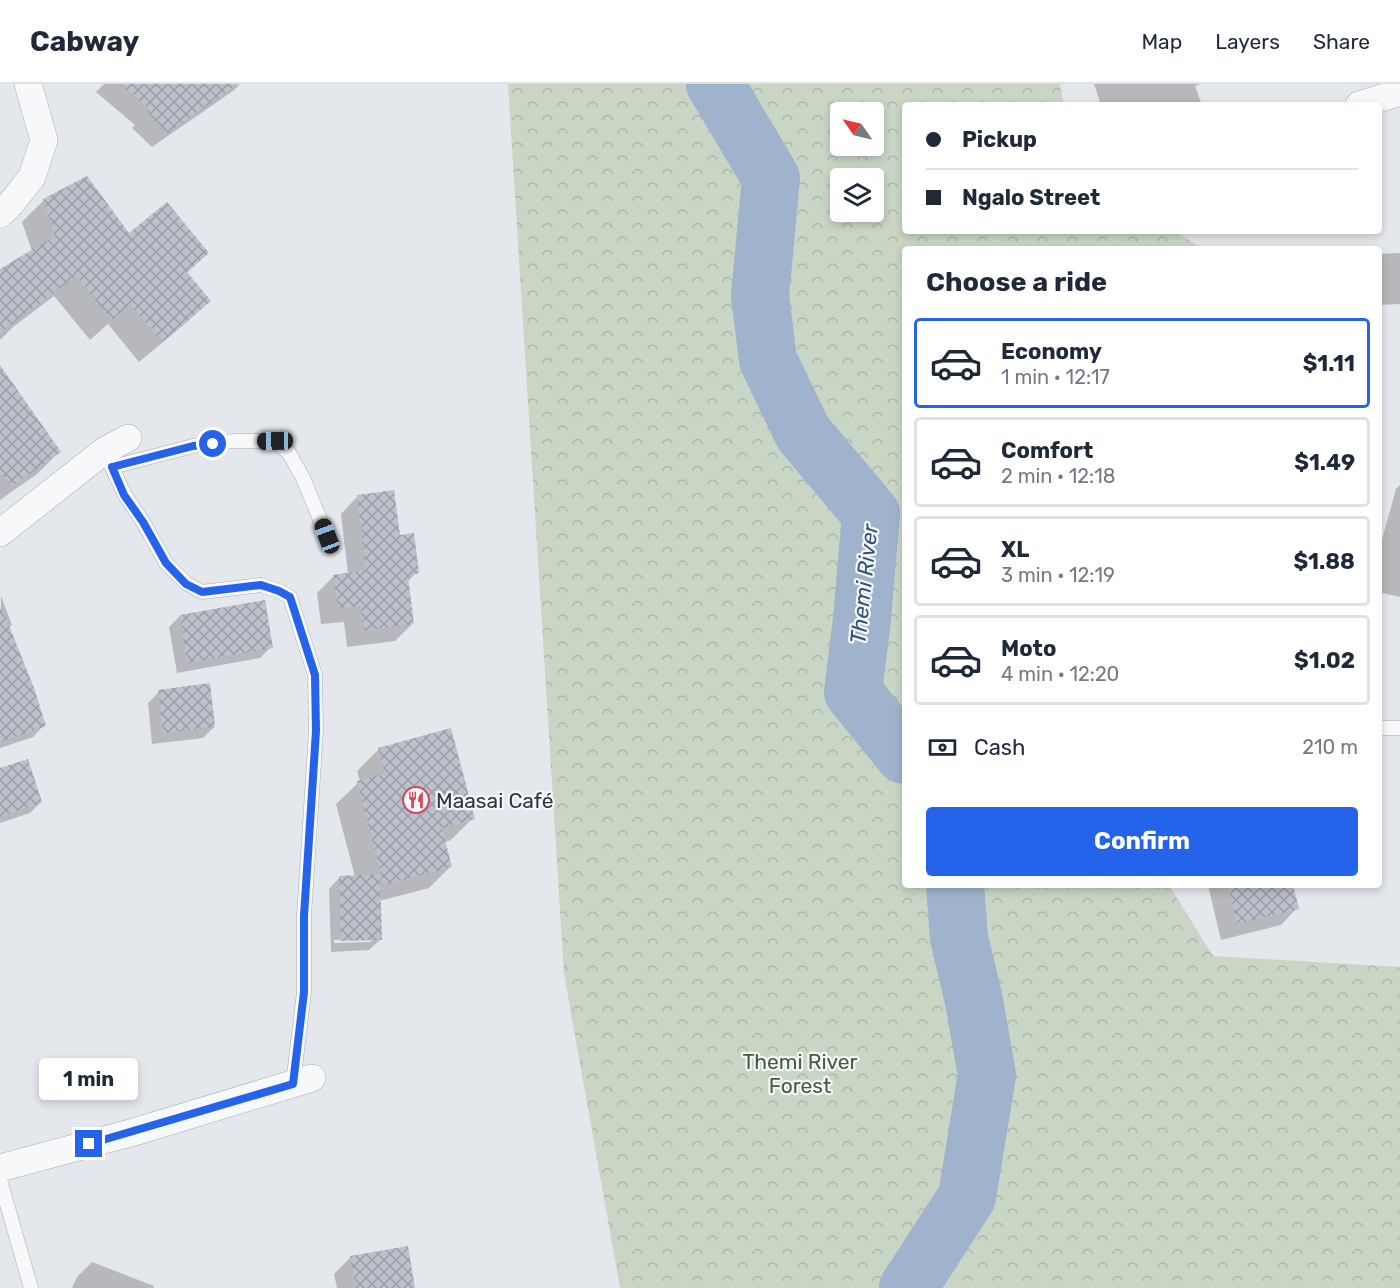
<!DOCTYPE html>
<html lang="en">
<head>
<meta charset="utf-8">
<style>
	:root { --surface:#fff; --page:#f6f6f7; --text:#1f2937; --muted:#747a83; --line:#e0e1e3; --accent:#2563eb }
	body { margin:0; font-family:Rubik,sans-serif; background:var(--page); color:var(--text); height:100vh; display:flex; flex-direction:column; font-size:22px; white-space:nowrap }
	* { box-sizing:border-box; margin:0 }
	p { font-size:20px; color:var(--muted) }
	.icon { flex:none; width:33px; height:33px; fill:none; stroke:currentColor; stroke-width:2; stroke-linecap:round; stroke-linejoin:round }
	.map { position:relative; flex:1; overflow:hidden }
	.drawer { position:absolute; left:902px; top:162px; width:480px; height:642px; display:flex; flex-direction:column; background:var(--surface); border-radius:6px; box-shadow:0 3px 9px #0003 }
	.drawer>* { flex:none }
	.top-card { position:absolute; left:902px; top:18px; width:480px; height:132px; border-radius:6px; box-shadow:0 3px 9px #0003; display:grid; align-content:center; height:132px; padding:0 24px; background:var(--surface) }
	.needle { width:39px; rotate:304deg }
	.buttons { position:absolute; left:830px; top:18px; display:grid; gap:12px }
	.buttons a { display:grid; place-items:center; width:54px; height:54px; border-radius:6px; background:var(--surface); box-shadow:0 3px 9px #0003; font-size:30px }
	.end { position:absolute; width:27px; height:27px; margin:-14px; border:8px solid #2563eb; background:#fff; box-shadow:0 0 0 3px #fff }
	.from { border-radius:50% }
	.bubble { position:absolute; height:42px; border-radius:6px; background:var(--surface); box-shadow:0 3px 9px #0003; font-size:20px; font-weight:700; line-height:42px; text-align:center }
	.car { position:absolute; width:18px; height:36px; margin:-18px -9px; border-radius:8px; box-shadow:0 0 4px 2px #0007; background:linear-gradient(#222 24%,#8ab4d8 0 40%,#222 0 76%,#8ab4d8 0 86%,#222 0) }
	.top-card b { display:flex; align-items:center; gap:21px; height:57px; font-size:22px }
	.top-card b+b { border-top:2px solid var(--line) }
	.top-card i { width:15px; height:15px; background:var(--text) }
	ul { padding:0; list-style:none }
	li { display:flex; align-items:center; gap:18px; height:90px; margin:0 12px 9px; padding:0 12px; border:3px solid var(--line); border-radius:6px }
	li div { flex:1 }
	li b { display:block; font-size:22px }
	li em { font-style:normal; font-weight:700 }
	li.active { border-color:var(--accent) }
	li>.icon { width:54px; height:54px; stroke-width:1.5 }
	h2 { padding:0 24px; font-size:27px; line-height:72px }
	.pay { display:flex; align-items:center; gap:15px; height:66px; padding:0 24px; font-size:22px }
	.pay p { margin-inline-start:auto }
	.primary-button { display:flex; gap:12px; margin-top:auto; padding:12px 24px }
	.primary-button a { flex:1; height:69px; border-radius:6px; background:var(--accent); color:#fff; font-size:24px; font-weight:700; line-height:69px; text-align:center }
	header { display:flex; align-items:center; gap:36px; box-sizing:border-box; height:84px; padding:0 30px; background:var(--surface); border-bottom:2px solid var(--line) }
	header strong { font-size:28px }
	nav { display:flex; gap:33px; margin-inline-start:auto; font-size:21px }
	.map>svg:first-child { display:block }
	.forest { fill:url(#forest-crowns); fill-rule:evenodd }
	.shadow { fill:#0003; fill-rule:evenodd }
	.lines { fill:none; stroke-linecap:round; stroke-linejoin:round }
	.river { stroke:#9fb4cc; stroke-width:58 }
	.building { fill:url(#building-cross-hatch) }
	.service-casing { stroke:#a9aeb7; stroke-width:15 }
	.minor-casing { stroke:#a9aeb7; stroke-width:28 }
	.service { stroke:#f7f8fa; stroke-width:14 }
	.minor { stroke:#f7f8fa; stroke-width:27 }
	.route { stroke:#2563eb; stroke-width:8 }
	.labels { text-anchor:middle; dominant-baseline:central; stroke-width:4.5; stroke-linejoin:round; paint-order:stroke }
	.poi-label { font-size:21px; fill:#2b3445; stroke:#f4f6f9; text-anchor:start }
	.park-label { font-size:21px; fill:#3f6138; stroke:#f4f6f9 }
	.water-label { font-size:22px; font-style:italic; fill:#34527a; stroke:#f4f6f9 }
</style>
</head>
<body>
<header>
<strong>Cabway</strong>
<nav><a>Map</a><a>Layers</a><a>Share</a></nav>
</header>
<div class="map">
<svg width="1400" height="1204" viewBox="0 0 1400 1204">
	<defs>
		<pattern id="forest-crowns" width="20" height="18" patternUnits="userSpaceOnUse" patternTransform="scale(1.5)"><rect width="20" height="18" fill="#c9d6c5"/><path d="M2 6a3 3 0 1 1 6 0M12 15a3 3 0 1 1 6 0" fill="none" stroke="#adb8ab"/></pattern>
		<pattern id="building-cross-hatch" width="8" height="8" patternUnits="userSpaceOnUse" patternTransform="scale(1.5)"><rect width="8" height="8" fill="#bbc0ca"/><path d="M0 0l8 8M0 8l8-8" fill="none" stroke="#989da6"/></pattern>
	</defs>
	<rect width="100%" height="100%" fill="#e4e7ec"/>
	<!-- forest -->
	<path class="forest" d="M508,0H1060L1064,21H904V147H1174L1203,165H904V801H1169L1213,872L1400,883V1204H620L564,890ZM840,28H873V62H840ZM840,94H873V128H840Z"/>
	<!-- shadow -->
	<g class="shadow">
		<path d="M104,0H240L233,7L152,63L132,44L135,41L96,8Z"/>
		<path d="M1094,0H1200L1195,2L1202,21H1101Z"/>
		<path d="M44,116L129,151L207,169L186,190L209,217L187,238L139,278L108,240L90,256L54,212L13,243L0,256V186L32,167L22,138Z"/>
		<path d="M1400,169V220L1378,221V170Z"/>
		<path d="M0,284L59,368L37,390L0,416Z"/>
		<path d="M1400,401V513L1378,508V470L1396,405Z"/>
		<path d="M357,413L399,453L417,488L407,498L412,540L395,557L347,563L344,538L321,540L317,509L334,492L348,490L341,430Z"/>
		<path d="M1,512L12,541L8,544L44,641L33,653L0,664Z"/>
		<path d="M180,532L271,563L260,574L177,589L169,543Z"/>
		<path d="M159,608L214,643L203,654L152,660L148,619Z"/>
		<path d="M379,665L473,734L451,756L445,758L451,782L429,804L379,817L381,855L369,866L331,868L329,805L340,793H355L336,720L360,697L357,687ZM371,855V858L334,859V856Z"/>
		<path d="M0,686L41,718L30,729L0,739Z"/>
		<path d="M1208,801H1292L1297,824L1281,841L1221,856Z"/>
		<path d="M351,1173L413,1204H337L334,1190Z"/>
		<path d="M92,1178L154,1202L153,1204H72L77,1193Z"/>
	</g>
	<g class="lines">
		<!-- river -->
		<g class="river">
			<path d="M715,0L771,94L760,212L768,276L803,349L871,430L862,535L853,608L904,671"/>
			<path d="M908,1204L967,1113L987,991L974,917L959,854L955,801"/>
		</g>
	</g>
	<!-- building -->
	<g class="building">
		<path d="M120,0H238L168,49L147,28L150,26Z"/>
		<path d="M87,92L129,149L167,118L209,169L187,188L211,217L162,258L130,220L112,236L76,192L0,249V185L55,152L43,115Z"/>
		<path d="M0,281L61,368L13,402L0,389Z"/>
		<path d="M394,406L400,451L414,449L419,489L408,493L414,540L364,547L360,522L338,524L333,491L366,486L357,411Z"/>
		<path d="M265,516L273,564L187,579L180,531Z"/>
		<path d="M0,524H2L34,604L46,642L0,658Z"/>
		<path d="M210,599L215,643L163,649L158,606Z"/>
		<path d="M451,644L475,735L442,744L452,783L384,801L357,697L385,689L378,664Z"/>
		<path d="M28,675L42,718L0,733V684Z"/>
		<path d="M380,790L382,856L341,857L339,792Z"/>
		<path d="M1228,801H1293L1299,825L1237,840Z"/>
		<path d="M408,1162L415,1204H356L350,1172Z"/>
	</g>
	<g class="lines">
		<defs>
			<g id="service">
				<path d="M104,367L125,411L143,438L166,479L186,499L202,508L261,501L279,507L290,513L315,591L316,647L304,832V908L293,1000"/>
				<path d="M112,383L193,362L233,357H275L289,369L303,394L327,452"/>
				<path d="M1378,644H1400"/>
				<path d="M0,1096L31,1204"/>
			</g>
			<g id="minor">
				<path d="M1359,21L1400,8"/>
				<path d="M0,130L8,123L32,93L44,56L28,0"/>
				<path d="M0,449L104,367L128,354"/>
				<path d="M0,1084L134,1048L312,994"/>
			</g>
		</defs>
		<!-- service casing -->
		<use href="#service" class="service-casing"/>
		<!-- minor casing -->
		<use href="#minor" class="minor-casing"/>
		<!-- service -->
		<use href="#service" class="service"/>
		<!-- minor -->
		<use href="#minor" class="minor"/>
	</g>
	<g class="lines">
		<!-- route -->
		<path class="route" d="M89,1060L293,1000L304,908V832L316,647L315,591L290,513L279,507L261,501L202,508L186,500L166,479L143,438L124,411L112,383L193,362L213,360"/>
	</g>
	<!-- icons -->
	<defs>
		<symbol id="restaurant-ring" viewBox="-11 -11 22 22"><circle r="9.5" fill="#f4f6f9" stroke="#d1495b" stroke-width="1.5"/><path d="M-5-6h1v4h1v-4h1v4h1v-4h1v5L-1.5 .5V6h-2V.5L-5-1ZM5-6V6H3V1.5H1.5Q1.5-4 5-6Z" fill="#d1495b"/></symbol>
	</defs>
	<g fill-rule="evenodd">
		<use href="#restaurant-ring" x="401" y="701" width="30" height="30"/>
	</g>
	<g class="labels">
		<!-- poi labels -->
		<g class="poi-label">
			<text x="436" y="716">Maasai Café</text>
		</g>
		<!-- park labels -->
		<g class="park-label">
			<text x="800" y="977">Themi River<tspan x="800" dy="24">Forest</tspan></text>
		</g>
		<!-- water labels -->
		<g class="water-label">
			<text transform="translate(864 500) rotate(-84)">Themi River</text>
		</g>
	</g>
</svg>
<div class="buttons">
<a><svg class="needle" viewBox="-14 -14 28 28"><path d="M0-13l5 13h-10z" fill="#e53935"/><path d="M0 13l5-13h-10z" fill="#747a83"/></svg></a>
<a><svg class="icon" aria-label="layers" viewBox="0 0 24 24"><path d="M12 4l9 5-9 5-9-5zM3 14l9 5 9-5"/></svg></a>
</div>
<i class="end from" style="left:213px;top:360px"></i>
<i class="end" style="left:89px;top:1060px"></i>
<div class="bubble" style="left:39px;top:974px;width:99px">1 min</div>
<i class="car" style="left:275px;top:357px;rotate:269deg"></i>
<i class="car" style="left:327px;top:452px;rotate:339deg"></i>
<div class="top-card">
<b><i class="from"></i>Pickup</b>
<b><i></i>Ngalo Street</b>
</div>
<section class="drawer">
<h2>Choose a ride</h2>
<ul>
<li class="active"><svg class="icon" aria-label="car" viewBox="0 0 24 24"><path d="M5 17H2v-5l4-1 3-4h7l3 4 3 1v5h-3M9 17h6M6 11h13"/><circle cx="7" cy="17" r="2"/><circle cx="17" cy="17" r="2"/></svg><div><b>Economy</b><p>1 min · 12:17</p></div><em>$1.11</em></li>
<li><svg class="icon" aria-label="car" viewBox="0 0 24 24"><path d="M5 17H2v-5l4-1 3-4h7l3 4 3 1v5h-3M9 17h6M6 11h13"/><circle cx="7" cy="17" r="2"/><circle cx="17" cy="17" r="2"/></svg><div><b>Comfort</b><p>2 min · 12:18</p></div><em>$1.49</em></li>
<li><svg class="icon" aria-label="car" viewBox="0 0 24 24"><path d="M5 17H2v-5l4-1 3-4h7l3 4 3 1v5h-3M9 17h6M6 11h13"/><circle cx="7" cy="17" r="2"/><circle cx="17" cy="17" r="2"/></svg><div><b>XL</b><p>3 min · 12:19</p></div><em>$1.88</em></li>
<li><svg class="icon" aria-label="car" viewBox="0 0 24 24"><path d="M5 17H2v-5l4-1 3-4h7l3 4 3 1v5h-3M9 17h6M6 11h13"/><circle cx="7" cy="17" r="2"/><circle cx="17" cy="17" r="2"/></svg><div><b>Moto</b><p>4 min · 12:20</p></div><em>$1.02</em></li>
</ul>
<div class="pay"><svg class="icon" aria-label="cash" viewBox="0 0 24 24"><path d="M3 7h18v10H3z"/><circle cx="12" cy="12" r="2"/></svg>Cash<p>210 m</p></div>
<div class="primary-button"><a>Confirm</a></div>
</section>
</div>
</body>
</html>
